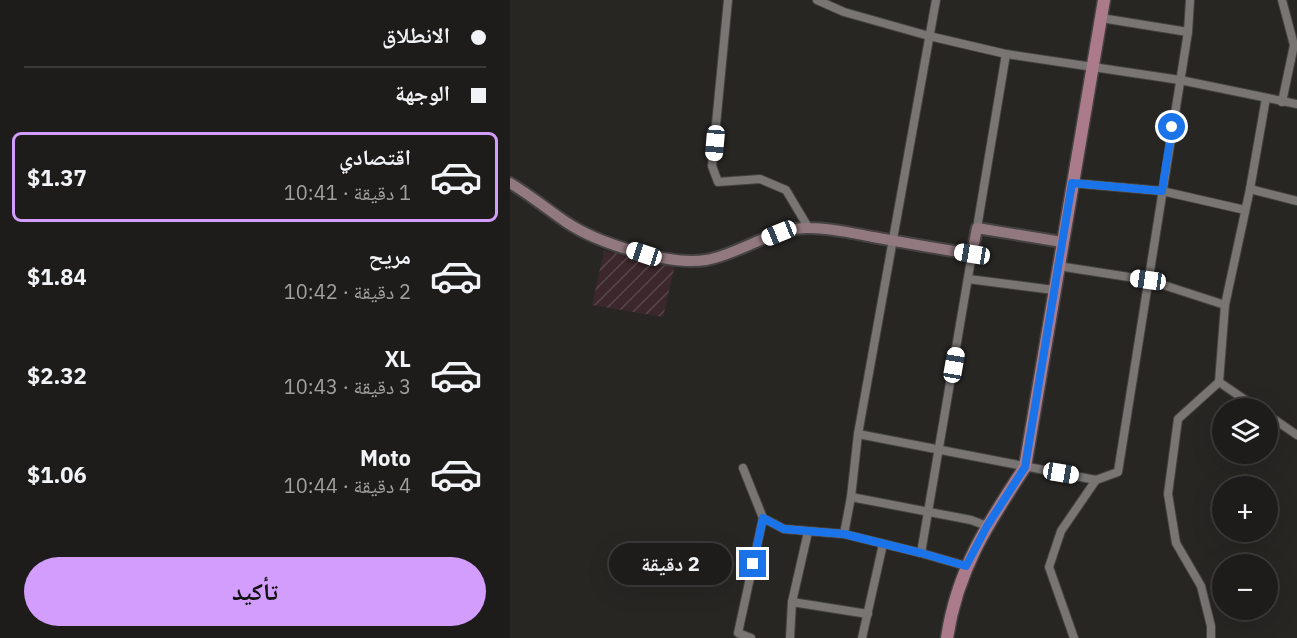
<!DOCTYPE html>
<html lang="ar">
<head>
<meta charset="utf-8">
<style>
	:root { --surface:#1e1c1a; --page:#262523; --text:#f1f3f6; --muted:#a1a1a2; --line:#3c3a39; --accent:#d29dfd }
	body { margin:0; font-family:"IBM Plex Sans","Noto Naskh Arabic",sans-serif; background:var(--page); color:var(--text); direction:rtl; height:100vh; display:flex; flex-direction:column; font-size:22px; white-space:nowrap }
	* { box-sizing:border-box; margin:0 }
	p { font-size:20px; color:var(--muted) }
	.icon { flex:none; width:33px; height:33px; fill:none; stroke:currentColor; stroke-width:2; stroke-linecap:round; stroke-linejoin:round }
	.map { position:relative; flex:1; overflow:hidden; direction:ltr }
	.details { display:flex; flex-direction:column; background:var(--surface); width:510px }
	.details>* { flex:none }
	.top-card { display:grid; align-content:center; height:132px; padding:0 24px; background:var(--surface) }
	.tools { position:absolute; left:702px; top:398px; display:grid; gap:12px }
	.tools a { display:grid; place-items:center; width:66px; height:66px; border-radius:50%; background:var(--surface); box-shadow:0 6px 24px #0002,0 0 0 2px var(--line); font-size:30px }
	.end { position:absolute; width:27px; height:27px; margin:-14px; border:8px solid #1a73e8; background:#fff; box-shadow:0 0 0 3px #fff }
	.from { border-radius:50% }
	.bubble { position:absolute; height:42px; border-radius:21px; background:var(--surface); box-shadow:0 6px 24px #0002,0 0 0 2px var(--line); font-size:20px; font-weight:700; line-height:42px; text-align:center; direction:rtl }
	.car { position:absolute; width:18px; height:36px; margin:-18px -9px; border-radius:8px; box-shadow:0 0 4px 2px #0007; background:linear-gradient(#fff 24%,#345 0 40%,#fff 0 76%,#345 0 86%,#fff 0) }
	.top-card b { display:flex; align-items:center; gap:21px; height:57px; font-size:22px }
	.top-card b+b { border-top:2px solid var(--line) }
	.top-card i { width:15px; height:15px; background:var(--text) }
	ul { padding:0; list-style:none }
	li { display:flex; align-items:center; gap:18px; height:90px; margin:0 12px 9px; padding:0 12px; border:3px solid transparent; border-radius:9px }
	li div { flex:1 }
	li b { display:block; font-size:22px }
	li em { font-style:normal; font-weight:700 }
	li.current { border-color:var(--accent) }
	li>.icon { width:54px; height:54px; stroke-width:1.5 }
	.action { display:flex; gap:12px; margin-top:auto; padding:12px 24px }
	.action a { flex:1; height:69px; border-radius:36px; background:var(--accent); color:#111; font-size:24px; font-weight:700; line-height:69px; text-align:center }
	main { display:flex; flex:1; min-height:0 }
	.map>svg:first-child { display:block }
	.industrial { fill:url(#industrial-furrows) }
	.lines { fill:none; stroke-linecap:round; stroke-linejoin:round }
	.street-casing { stroke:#454341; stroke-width:10 }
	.secondary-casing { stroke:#454341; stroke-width:14 }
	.primary-casing { stroke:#454341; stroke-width:15 }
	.street { stroke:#787572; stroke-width:8 }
	.secondary { stroke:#92787f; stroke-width:10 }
	.primary { stroke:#ac7b8b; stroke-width:12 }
	.route { stroke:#1a73e8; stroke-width:8 }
</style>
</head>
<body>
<main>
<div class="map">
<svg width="787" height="638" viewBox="0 0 787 638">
	<defs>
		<pattern id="industrial-furrows" width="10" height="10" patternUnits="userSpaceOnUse" patternTransform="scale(1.5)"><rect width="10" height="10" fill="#3b272c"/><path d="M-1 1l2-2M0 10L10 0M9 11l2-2" fill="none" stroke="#57464a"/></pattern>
	</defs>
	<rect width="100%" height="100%" fill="#282623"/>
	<!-- industrial -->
	<path class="industrial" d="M94,251L165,265L153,317L82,305Z"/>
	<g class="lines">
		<defs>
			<g id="street">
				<path d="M218,0L202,166L208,182L250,179L276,190L298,227"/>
				<path d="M307,0L334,12L419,36L496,54L670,80L787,104"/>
				<path d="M772,0L784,45L772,102"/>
				<path d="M591,18L678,32"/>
				<path d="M562,183L652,191L735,210"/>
				<path d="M740,189L787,201"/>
				<path d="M467,228L496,54"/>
				<path d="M548,266L638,280L715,305"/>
				<path d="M458,279L544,290"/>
				<path d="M747,408L709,382L715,305L740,189L756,98"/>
				<path d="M758,415L787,435"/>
				<path d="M348,434L586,480L608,472L678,32L680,0"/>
				<path d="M233,468L253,518L274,529L334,534L411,553L456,566"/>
				<path d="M341,497L461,520L477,526"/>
				<path d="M334,534L341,497L348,434L426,0"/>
				<path d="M411,553L462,254"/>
				<path d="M282,602L358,614"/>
				<path d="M241,638L228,633L253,518"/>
				<path d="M280,638L282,602L298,532"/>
				<path d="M352,638L373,544"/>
				<path d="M564,638L539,567L551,531L586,480"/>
				<path d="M701,638V626L691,586L666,543L658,494L668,419L709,382"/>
			</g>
			<path id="secondary" d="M0,183C20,195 37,209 56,222C87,243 159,266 196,260C231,254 263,227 300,228C321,228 342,233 363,237C396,243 429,249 462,254L467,228L552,242"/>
			<path id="primary" d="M437,638C447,570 478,523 515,467L594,0"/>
		</defs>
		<!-- street casing -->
		<use href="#street" class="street-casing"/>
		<!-- secondary casing -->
		<use href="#secondary" class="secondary-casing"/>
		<!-- primary casing -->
		<use href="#primary" class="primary-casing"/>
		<!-- street -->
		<use href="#street" class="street"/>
		<!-- secondary -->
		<use href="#secondary" class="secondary"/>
		<!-- primary -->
		<use href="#primary" class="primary"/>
	</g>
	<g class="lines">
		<!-- route -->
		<path class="route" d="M243,564L253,518L274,529L334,534L411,553L456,566L477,526L515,467L562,183L652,191L662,127"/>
	</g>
</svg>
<div class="tools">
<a><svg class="icon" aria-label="layers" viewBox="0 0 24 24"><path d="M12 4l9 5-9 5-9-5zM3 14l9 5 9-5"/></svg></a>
<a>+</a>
<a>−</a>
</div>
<i class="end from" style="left:662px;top:127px"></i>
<i class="end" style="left:243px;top:564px"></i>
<div class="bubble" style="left:99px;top:543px;width:123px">2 دقيقة</div>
<i class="car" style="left:205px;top:143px;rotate:185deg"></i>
<i class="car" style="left:269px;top:233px;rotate:248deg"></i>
<i class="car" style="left:134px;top:254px;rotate:288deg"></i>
<i class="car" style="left:462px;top:254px;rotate:279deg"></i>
<i class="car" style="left:638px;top:280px;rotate:278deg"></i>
<i class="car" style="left:444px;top:365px;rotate:10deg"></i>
<i class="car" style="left:551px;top:473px;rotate:100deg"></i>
</div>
<section class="details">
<div class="top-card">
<b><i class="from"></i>الانطلاق</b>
<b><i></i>الوجهة</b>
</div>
<ul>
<li class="current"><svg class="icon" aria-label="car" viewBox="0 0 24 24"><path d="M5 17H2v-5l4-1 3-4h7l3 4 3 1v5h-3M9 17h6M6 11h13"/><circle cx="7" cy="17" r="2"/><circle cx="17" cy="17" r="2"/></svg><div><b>اقتصادي</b><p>1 دقيقة · 10:41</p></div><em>$1.37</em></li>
<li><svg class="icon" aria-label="car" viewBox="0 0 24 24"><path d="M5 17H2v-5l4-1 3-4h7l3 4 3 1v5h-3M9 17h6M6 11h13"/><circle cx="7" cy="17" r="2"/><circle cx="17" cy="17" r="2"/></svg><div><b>مريح</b><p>2 دقيقة · 10:42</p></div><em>$1.84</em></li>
<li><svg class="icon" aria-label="car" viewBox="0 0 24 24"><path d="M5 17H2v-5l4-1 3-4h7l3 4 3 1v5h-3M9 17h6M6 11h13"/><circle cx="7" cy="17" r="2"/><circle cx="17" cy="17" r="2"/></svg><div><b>XL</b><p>3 دقيقة · 10:43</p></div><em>$2.32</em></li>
<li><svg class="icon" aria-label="car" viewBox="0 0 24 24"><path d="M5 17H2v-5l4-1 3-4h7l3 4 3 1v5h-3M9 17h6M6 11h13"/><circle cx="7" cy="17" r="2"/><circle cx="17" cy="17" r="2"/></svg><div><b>Moto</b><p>4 دقيقة · 10:44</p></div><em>$1.06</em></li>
</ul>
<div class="action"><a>تأكيد</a></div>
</section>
</main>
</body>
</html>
